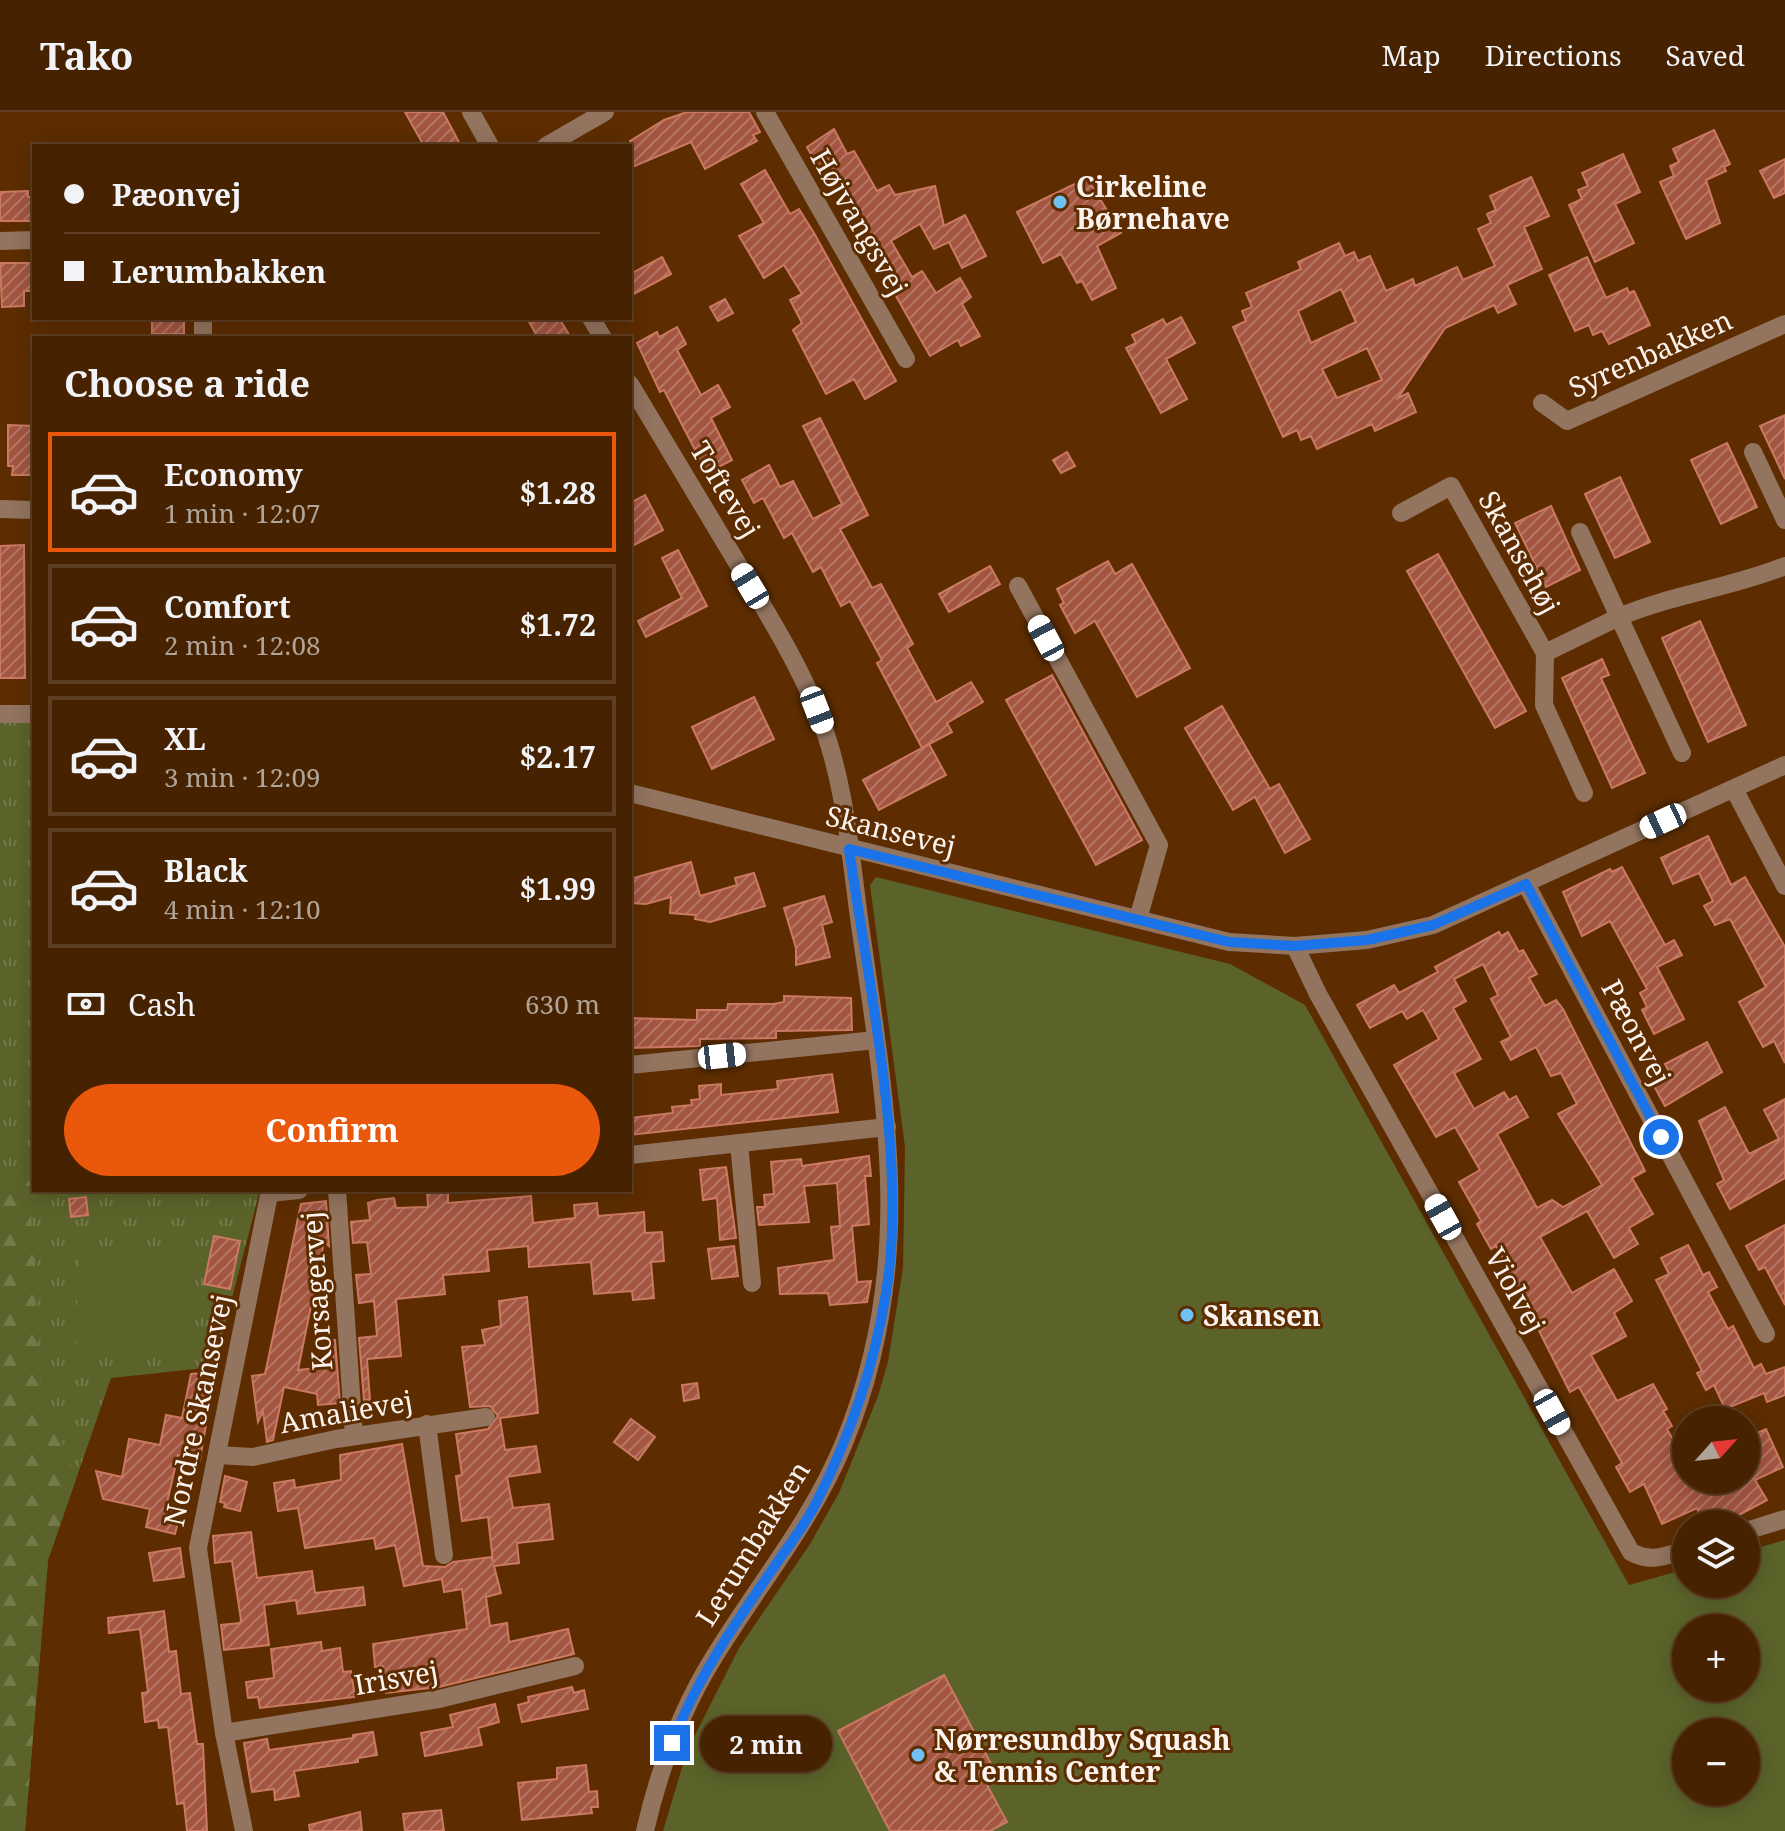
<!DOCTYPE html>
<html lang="en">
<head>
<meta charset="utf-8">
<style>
	:root { --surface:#462201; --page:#502f10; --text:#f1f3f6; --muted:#b0a499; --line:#5e3f23; --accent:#ea580c }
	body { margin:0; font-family:"Noto Serif",serif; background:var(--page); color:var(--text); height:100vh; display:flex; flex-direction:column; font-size:30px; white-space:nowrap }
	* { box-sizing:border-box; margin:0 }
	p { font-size:26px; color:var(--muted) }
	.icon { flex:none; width:44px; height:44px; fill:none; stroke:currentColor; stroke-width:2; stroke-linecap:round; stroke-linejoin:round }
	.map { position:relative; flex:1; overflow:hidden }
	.details { position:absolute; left:32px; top:224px; width:600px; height:856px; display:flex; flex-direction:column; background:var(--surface); border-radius:0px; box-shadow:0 4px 20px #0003,0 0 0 2px var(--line) }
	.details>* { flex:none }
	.top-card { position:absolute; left:32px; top:32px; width:600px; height:176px; border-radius:0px; box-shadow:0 4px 20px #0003,0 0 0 2px var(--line); display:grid; align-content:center; height:176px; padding:0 32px; background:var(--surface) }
	.needle { width:52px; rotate:63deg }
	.buttons { position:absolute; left:1672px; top:1294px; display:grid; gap:16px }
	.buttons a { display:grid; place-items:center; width:88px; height:88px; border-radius:50%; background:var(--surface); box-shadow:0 4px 20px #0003,0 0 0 2px var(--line); font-size:40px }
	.end { position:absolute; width:36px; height:36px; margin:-18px; border:10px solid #1a73e8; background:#fff; box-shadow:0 0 0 4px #fff }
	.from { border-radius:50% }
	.bubble { position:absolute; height:56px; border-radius:28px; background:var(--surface); box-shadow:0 4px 20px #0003,0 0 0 2px var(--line); font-size:26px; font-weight:700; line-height:56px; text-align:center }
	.car { position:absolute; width:24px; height:48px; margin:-24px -12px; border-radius:10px; box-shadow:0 0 6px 2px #0007; background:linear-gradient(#fff 24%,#345 0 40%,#fff 0 76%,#345 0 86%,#fff 0) }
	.top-card b { display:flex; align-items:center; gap:28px; height:76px; font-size:30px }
	.top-card b+b { border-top:2px solid var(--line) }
	.top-card i { width:20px; height:20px; background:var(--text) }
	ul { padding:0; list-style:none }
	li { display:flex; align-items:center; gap:24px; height:120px; margin:0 16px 12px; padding:0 16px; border:4px solid var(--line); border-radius:0px }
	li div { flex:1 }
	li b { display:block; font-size:30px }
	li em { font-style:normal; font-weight:700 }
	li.current { border-color:var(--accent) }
	li>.icon { width:72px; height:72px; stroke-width:1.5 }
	h2 { padding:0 32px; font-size:36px; line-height:96px }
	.pay { display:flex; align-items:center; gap:20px; height:88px; padding:0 32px; font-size:30px }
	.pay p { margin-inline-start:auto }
	.button { display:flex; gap:16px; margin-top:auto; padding:16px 32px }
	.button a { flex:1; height:92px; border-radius:48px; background:var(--accent); color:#fff; font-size:32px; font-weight:700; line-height:92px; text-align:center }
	header { display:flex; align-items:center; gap:48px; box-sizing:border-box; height:112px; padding:0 40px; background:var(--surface); border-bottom:2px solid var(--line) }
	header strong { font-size:38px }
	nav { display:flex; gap:44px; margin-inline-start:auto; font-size:28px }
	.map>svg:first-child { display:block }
	.grass { fill:url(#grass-tufts) }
	.forest { fill:url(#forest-firs) }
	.garden { fill:#5b632a; fill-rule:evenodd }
	.building { fill:url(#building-hatch); stroke:#cb7963; stroke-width:2; fill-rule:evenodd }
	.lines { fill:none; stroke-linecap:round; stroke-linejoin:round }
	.street { stroke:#92745f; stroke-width:18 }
	.route { stroke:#1a73e8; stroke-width:10 }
	.poi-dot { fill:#6ec2f3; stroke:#5d2d01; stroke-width:3 }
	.labels { text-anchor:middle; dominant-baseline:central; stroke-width:6; stroke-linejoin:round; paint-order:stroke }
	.poi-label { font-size:28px; font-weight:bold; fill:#fbf3ee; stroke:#5d2d01; text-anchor:start }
	.street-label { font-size:28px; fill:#fbf3ee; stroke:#5d2d01 }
</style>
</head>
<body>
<header>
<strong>Tako</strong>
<nav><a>Map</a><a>Directions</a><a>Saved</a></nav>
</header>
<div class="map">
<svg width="1785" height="1719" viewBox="0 0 1785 1719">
	<defs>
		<pattern id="grass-tufts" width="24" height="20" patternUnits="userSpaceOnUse" patternTransform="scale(2)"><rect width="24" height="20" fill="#5b632a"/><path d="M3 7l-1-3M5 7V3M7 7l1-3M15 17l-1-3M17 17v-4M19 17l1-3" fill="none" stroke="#737a49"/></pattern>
		<pattern id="forest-firs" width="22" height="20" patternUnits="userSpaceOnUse" patternTransform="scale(2)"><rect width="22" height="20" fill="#5b632a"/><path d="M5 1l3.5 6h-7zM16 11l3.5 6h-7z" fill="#737a49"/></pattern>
		<pattern id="building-hatch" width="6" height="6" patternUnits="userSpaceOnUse" patternTransform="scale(2)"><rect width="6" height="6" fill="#a35540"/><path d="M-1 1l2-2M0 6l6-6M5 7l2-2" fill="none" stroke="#b57665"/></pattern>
	</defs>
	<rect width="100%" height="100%" fill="#5d2d01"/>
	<!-- grass -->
	<path class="grass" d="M0,609L34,611V1078H260L214,1255L111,1266L48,1448L25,1719H0Z"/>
	<!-- forest -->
	<path class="forest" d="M29,1063L40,1272L76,1367L48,1448L25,1719H0V1068Z"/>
	<!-- garden -->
	<g class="garden">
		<path d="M876,765L1230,852L1305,893L1629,1473L1686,1457V1472H1746V1439L1785,1428V1719H663L687,1639L739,1536L810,1432L839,1381L878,1284L888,1250L903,1156L905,1035L870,773ZM1686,1516H1746V1576H1686ZM1686,1620H1746V1680H1686Z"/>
		<path d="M79,1138H186L185,1247L76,1243Z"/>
	</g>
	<!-- building -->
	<g class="building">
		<path d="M405,0H443L461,34H424Z"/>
		<path d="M687,0H749L760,20L753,23L757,29L705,57L691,30L630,56V29L664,8Z"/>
		<path d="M834,17L847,42L854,39L877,79L889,73L895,83L935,74L944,114L965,103L986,144L962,156L949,130L934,137L920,112L891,129L912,165L922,159L936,181L960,166L971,185L962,192L980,224L961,234L958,228L930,244L892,177L899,173L858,105L861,103L840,66L827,72L807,35Z"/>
		<path d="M1714,18L1730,52L1724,55L1726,59L1706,68L1720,111L1686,127L1660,70L1674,64L1670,54L1679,50L1673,37Z"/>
		<path d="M1623,42L1640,80L1615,92L1634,131L1595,150L1569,93L1582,87L1578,78L1588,74L1582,61Z"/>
		<path d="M1785,47V81L1774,86L1760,59Z"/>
		<path d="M765,58L790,102L799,97L814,121L896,269L865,287L854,267L826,282L793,218L802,211L790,188L802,182L784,153L764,166L739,124L764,111L741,72Z"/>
		<path d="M1531,65L1549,104L1524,115L1542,157L1507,173L1516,192L1498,201L1494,193L1445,216L1398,286L1408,281L1416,300L1375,319L1372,312L1317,337L1311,324L1301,328L1297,318L1283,325L1233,215L1246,209L1242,199L1252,195L1246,181L1301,157L1298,150L1339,131L1345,144L1354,140L1358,149L1370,144L1386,179L1413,167L1415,174L1457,155L1463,168L1495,154L1478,117L1491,111L1487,102L1496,98L1490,84ZM1341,177L1356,210L1311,231L1298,199ZM1367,236L1382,268L1337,286L1322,257Z"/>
		<path d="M1087,66L1121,121L1097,134L1116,176L1092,188L1082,169L1077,171L1061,142L1043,151L1017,100Z"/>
		<path d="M28,79V85H34L32,109H0V80Z"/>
		<path d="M662,145L671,162L630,184V162Z"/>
		<path d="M1587,145L1606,186L1627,176L1629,181L1634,179L1650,213L1609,232L1602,219L1593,223L1589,213L1575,219L1549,163Z"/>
		<path d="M0,151H34V179H24V194L2,195Z"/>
		<path d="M725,187L733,201L718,209L710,195Z"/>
		<path d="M1181,205L1195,231L1166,247L1187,287L1161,301L1126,236L1136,231L1132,223L1163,207L1166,213Z"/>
		<rect x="152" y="206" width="32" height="16"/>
		<path d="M527,206H559L571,226H538Z"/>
		<path d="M677,215L686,232L677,238L701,283L718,273L730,295L711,306L732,348L707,361L664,278L660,280L637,231L657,220L659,225Z"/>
		<path d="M1785,303V367L1760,314Z"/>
		<path d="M820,306L868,403L840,417L872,476L881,472L913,532L907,536L936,590L971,570L983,590L947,611L952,620L922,636L877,551L882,548L850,489L841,494L821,455L813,460L792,421L784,426L763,386L754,391L742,368L769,353L780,375L793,369L813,407L842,392L803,314Z"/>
		<path d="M8,313L34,314V363H12L13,354H8Z"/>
		<path d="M1727,331L1757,395L1721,412L1691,348Z"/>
		<path d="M1067,340L1075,354L1061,361L1053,348Z"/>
		<path d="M1620,365L1650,430L1615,446L1585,382Z"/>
		<path d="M645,383L663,418L630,435V391Z"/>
		<path d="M1551,394L1580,458L1546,475L1515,411Z"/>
		<path d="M24,433L25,566H0V434Z"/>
		<path d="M678,438L707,494L646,525L638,509L682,486L662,446Z"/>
		<path d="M1438,442L1526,599L1495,616L1407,459Z"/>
		<path d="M1108,449L1115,462L1132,452L1190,556L1137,585L1095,509L1075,521L1060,493L1064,491L1057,477Z"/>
		<path d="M990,454L1000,472L949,500L939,482Z"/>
		<path d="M1700,509L1746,613L1708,630L1662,526Z"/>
		<path d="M1602,547L1609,563L1601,566L1645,661L1612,676L1562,566Z"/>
		<path d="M1052,563L1142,728L1096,753L1006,588Z"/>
		<path d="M754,585L774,627L712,657L692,615Z"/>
		<path d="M1222,594L1270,677L1279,672L1310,727L1285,741L1255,685L1233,698L1185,616Z"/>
		<path d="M929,632L946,663L879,698L863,668Z"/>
		<path d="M1708,724L1731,773L1745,765L1785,835V951L1774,929L1763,935L1739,890L1766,875L1730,807L1715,813L1704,794L1713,789L1699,761L1673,772L1661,746Z"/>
		<path d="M691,750L700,784L737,773L735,766L754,761L765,794L710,810L695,807L696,803L670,801L671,785L646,792L630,791V767Z"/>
		<path d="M1622,755L1665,833L1674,828L1682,843L1657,855L1684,907L1654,922L1642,898L1647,895L1640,881L1647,877L1610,809L1582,824L1563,780L1610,757L1612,760Z"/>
		<path d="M824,784L832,810L822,813L830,845L796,853V836L784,796Z"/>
		<path d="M1499,820L1501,824L1508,820L1519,840L1523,838L1537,862L1529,866L1545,894L1556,888L1563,897L1645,1059L1632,1066L1653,1102L1629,1116L1638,1132L1614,1146L1587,1099L1540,1125L1572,1181L1614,1157L1632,1189L1614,1201L1626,1224L1591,1243L1617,1289L1653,1272L1667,1297L1663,1299L1672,1314L1667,1317L1686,1351V1368H1746V1326L1766,1317L1783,1355L1755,1368L1767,1388L1722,1412H1716L1709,1397L1699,1401L1697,1396L1662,1412L1644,1372L1630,1380L1616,1355L1622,1351L1579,1275L1570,1280L1496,1134L1491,1137L1477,1112L1481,1109L1459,1070L1480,1058L1455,1015L1436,1025L1394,953L1439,927L1423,898L1407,907L1402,899L1370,916L1357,893L1394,873L1399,881L1438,860L1435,855ZM1483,852L1498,883L1491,887L1511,925L1501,930L1511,948L1536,935L1551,964L1561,961L1577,992L1558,1002L1602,1073L1563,1095L1552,1088L1537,1096L1497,1022L1528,1005L1516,984L1509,988L1504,980L1474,997L1454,961L1481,947L1453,896L1466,889L1454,867Z"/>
		<path d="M784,884L851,886L852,918L776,919V926L700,927V934L630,936V906L697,908V898H727L728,892H773L784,890Z"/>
		<path d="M1707,930L1722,960L1665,994L1654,974L1672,965L1665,952Z"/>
		<path d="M832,962L838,1000L630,1023V1006L673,1001L672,995L692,993L691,988L700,987L699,974L721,972V983L778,977L777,969Z"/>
		<path d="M1785,987V1066L1730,1097L1717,1072L1724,1068L1699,1009L1725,995L1749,1042L1779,1027L1764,998Z"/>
		<path d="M869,1044L871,1064H865L869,1112L852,1114L857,1170L871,1169L867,1190L830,1193L828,1181L780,1182L778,1156L834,1148L831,1115L840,1114L837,1071L804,1074L809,1110L759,1113L757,1095H765L764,1083L774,1082L771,1050L801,1047L802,1054Z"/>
		<path d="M726,1055L736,1126L720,1128L717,1086L703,1088L700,1058Z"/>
		<path d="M427,1078H448V1091L531,1084L533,1111L575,1106L574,1093L597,1091L598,1104L644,1100L645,1121L662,1120L664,1149L651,1150L654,1186L633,1188L632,1179L594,1182L591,1150L529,1155L528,1134L487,1138L489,1159L443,1163L445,1182L396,1187L401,1244L367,1247L370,1288H364L359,1226L377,1224L374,1189L359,1191L356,1163L371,1162L367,1130L353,1131L351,1110L370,1108L368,1091L377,1088L394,1086L396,1096L428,1095Z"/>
		<path d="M86,1085L88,1103L71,1105L69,1087Z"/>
		<path d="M326,1089L329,1134L324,1130L298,1258L334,1254L332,1228H335L340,1291L318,1293L317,1282L284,1275L273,1328L267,1330L263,1299L258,1310L252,1264L265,1262L301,1092Z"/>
		<path d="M1785,1113V1193L1765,1155L1759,1158L1746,1134Z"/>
		<path d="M214,1124L240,1129L230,1177L204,1172Z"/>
		<path d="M1688,1133L1703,1163L1709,1160L1717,1175L1708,1180L1728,1217L1733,1214L1754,1256L1761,1252L1766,1262L1785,1255V1283L1767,1290L1764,1281L1725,1297L1714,1273L1706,1278L1697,1261L1702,1259L1656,1168L1669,1162L1661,1146Z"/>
		<path d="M734,1134L738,1164L712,1167L708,1137Z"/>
		<path d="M527,1185L538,1301L500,1306L505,1338L536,1334L540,1360L507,1365L513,1396L549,1392L553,1427L517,1431L519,1451L494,1454L501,1481L486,1485L490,1514L507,1511L509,1530L568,1517L574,1542L439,1575L386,1581L383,1554L375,1555L373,1532L467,1517L462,1477L444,1480L442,1467L404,1474L395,1433L376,1437L374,1426L305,1436L298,1396L278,1399L274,1371L294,1368L295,1376L341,1368L340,1343L402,1332L423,1454L445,1455L453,1450L491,1445L493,1450L488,1405L462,1409L456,1364L462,1363L456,1322L488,1317L498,1304L490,1294L470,1295L462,1235L485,1233L482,1218L501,1214L499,1189Z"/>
		<path d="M215,1260L200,1348L178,1343L166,1395L181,1398L175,1422L146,1415L150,1397L103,1387L96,1359L122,1365L129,1327L160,1333L166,1303L182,1306L191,1262Z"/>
		<path d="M697,1271L699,1286L684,1289L682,1273Z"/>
		<path d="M631,1307L655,1325L638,1348L614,1330Z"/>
		<path d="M225,1364L247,1370L240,1399L224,1395L225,1391L220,1390Z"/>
		<path d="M251,1420L257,1466L312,1459L315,1481L363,1475L365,1493L298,1502L296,1488L264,1493L269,1533L224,1538L221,1513L240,1511L241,1508L232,1449L215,1451L213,1424Z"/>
		<path d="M180,1436L184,1465L154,1469L149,1441Z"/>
		<path d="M164,1499L169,1540L176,1539L181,1582L190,1581L197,1632H203L207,1719H187L184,1691L177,1692L168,1615L159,1616L158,1608L145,1610L142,1581L148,1580L140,1517L109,1521L108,1506Z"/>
		<path d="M321,1530L322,1539L340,1536L343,1560L351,1559L355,1585L260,1596L258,1585L248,1586L246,1570L274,1566L271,1537Z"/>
		<path d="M944,1563L999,1667L987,1673L1007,1710L990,1719H890L838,1619Z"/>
		<path d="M572,1575L574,1581L584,1578L588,1597L522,1610L518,1593L529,1590L528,1585Z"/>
		<path d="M495,1592L499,1610L478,1616L482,1633L425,1644L421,1621L453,1615L450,1603Z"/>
		<path d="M373,1620L377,1643L358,1646V1650L294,1659L299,1684L275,1688L274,1677L252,1680L244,1631L267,1627L269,1638L353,1626V1623Z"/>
		<path d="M586,1653L589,1680L597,1679L598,1695H591L592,1701L522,1708L518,1671L557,1667V1656Z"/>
		<path d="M441,1698L444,1719H405L403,1702Z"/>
		<path d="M360,1700L362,1719H310L309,1713Z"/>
	</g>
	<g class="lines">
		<!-- street -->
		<g class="street">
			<path d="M471,0L490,34"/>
			<path d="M765,0L906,247"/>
			<path d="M546,34L605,0"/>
			<path d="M0,129L34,128"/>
			<path d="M591,206L603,226"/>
			<path d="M203,226V206"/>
			<path d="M630,272C666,332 702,393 739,454C767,501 796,547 817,598C845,666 850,741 860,813C886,995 917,1153 844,1331C812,1409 758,1473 714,1545C681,1598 659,1658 645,1719"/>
			<path d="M1542,291L1567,309L1785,212"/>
			<path d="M1753,340L1785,408"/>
			<path d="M0,397L34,398"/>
			<path d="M1401,401L1451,374L1545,541L1619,505L1682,641"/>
			<path d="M1580,420L1619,505C1673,482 1731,476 1785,454"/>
			<path d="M1018,474L1159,733L1138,807"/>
			<path d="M1545,541L1544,593L1584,681"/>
			<path d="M0,602H34"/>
			<path d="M1734,677L1785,774"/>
			<path d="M630,681L1229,830L1295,834L1367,828L1433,813L1785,653"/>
			<path d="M1526,772L1766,1222"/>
			<path d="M1295,834L1318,882L1631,1440C1651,1451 1665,1444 1686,1438"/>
			<path d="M630,953L876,928"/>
			<path d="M739,1031L752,1171"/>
			<path d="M630,1043L887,1015"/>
			<path d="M337,1078L354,1324"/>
			<path d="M270,1081L299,1078"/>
			<path d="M427,1312L444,1443"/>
			<path d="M217,1343L253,1345L336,1327L486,1305"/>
			<path d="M1746,1419L1785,1407"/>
			<path d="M224,1621L439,1587L575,1554"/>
			<path d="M244,1719L224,1621L198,1436L270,1078"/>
		</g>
	</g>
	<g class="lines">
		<!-- route -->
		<path class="route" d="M672,1631C696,1568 734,1513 772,1458C786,1437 803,1416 815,1393C849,1327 874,1255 886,1181C908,1050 868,870 849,737L1229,830L1295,834L1367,828L1433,813L1526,772L1661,1025"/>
	</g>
	<!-- markers -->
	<g class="poi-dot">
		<circle cx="1060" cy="90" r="8"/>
		<circle cx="1187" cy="1203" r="8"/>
		<circle cx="918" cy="1643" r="8"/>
	</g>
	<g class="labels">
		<!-- poi labels -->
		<g class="poi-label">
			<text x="1076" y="74">Cirkeline<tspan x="1076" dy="32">Børnehave</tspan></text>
			<text x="1203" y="1203">Skansen</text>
			<text x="934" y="1627">Nørresundby Squash<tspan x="934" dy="32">&amp; Tennis Center</tspan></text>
		</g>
		<!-- street labels -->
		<g class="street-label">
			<text transform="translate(860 110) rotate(60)">Højvangsvej</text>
			<text transform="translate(1650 241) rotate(-24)">Syrenbakken</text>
			<text transform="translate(726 377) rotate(59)">Toftevej</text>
			<text transform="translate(1520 440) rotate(61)">Skansehøj</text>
			<text transform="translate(891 718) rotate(14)">Skansevej</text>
			<text transform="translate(1637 920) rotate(62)">Pæonvej</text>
			<text transform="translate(1516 1178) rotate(61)">Violvej</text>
			<text transform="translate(316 1179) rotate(-94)">Korsagervej</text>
			<text transform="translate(197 1298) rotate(-78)">Nordre Skansevej</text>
			<text transform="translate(346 1299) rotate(-10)">Amalievej</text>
			<text transform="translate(752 1431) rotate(-58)">Lerumbakken</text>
			<text transform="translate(396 1565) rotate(-10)">Irisvej</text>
		</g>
	</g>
</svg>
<div class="buttons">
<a><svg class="needle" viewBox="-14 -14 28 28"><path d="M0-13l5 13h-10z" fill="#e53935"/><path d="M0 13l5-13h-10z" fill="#b0a499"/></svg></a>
<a><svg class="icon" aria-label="layers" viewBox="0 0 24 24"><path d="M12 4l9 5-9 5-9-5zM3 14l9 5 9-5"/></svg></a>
<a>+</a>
<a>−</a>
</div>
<i class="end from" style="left:1661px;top:1025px"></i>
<i class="end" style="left:672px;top:1631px"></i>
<div class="bubble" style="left:700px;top:1604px;width:132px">2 min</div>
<i class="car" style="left:750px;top:474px;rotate:329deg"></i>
<i class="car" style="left:1046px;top:526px;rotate:332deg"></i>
<i class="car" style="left:817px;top:598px;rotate:159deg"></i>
<i class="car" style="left:1663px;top:709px;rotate:245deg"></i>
<i class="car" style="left:722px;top:944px;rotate:84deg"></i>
<i class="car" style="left:1443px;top:1105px;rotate:331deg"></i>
<i class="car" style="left:1552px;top:1300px;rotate:151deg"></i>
<div class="top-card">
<b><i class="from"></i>Pæonvej</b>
<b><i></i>Lerumbakken</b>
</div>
<section class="details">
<h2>Choose a ride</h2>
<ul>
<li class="current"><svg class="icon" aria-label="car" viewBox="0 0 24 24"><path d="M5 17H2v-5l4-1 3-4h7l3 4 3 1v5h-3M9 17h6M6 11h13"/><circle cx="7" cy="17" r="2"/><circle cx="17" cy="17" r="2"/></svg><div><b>Economy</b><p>1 min · 12:07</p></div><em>$1.28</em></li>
<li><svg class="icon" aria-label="car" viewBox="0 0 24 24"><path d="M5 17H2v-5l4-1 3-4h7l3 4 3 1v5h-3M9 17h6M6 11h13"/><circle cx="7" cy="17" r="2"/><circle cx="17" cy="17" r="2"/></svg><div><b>Comfort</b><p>2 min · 12:08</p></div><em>$1.72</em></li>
<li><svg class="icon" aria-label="car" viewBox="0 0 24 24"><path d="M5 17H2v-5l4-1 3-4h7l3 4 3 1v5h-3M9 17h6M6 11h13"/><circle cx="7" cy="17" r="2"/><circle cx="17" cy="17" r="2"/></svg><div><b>XL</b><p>3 min · 12:09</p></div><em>$2.17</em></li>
<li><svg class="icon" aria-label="car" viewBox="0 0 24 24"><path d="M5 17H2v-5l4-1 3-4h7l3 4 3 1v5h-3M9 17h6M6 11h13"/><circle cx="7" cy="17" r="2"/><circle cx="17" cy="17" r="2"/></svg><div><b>Black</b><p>4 min · 12:10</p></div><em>$1.99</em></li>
</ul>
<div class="pay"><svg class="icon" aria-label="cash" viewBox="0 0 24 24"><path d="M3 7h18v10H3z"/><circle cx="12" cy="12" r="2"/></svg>Cash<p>630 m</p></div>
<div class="button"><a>Confirm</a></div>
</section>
</div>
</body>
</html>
